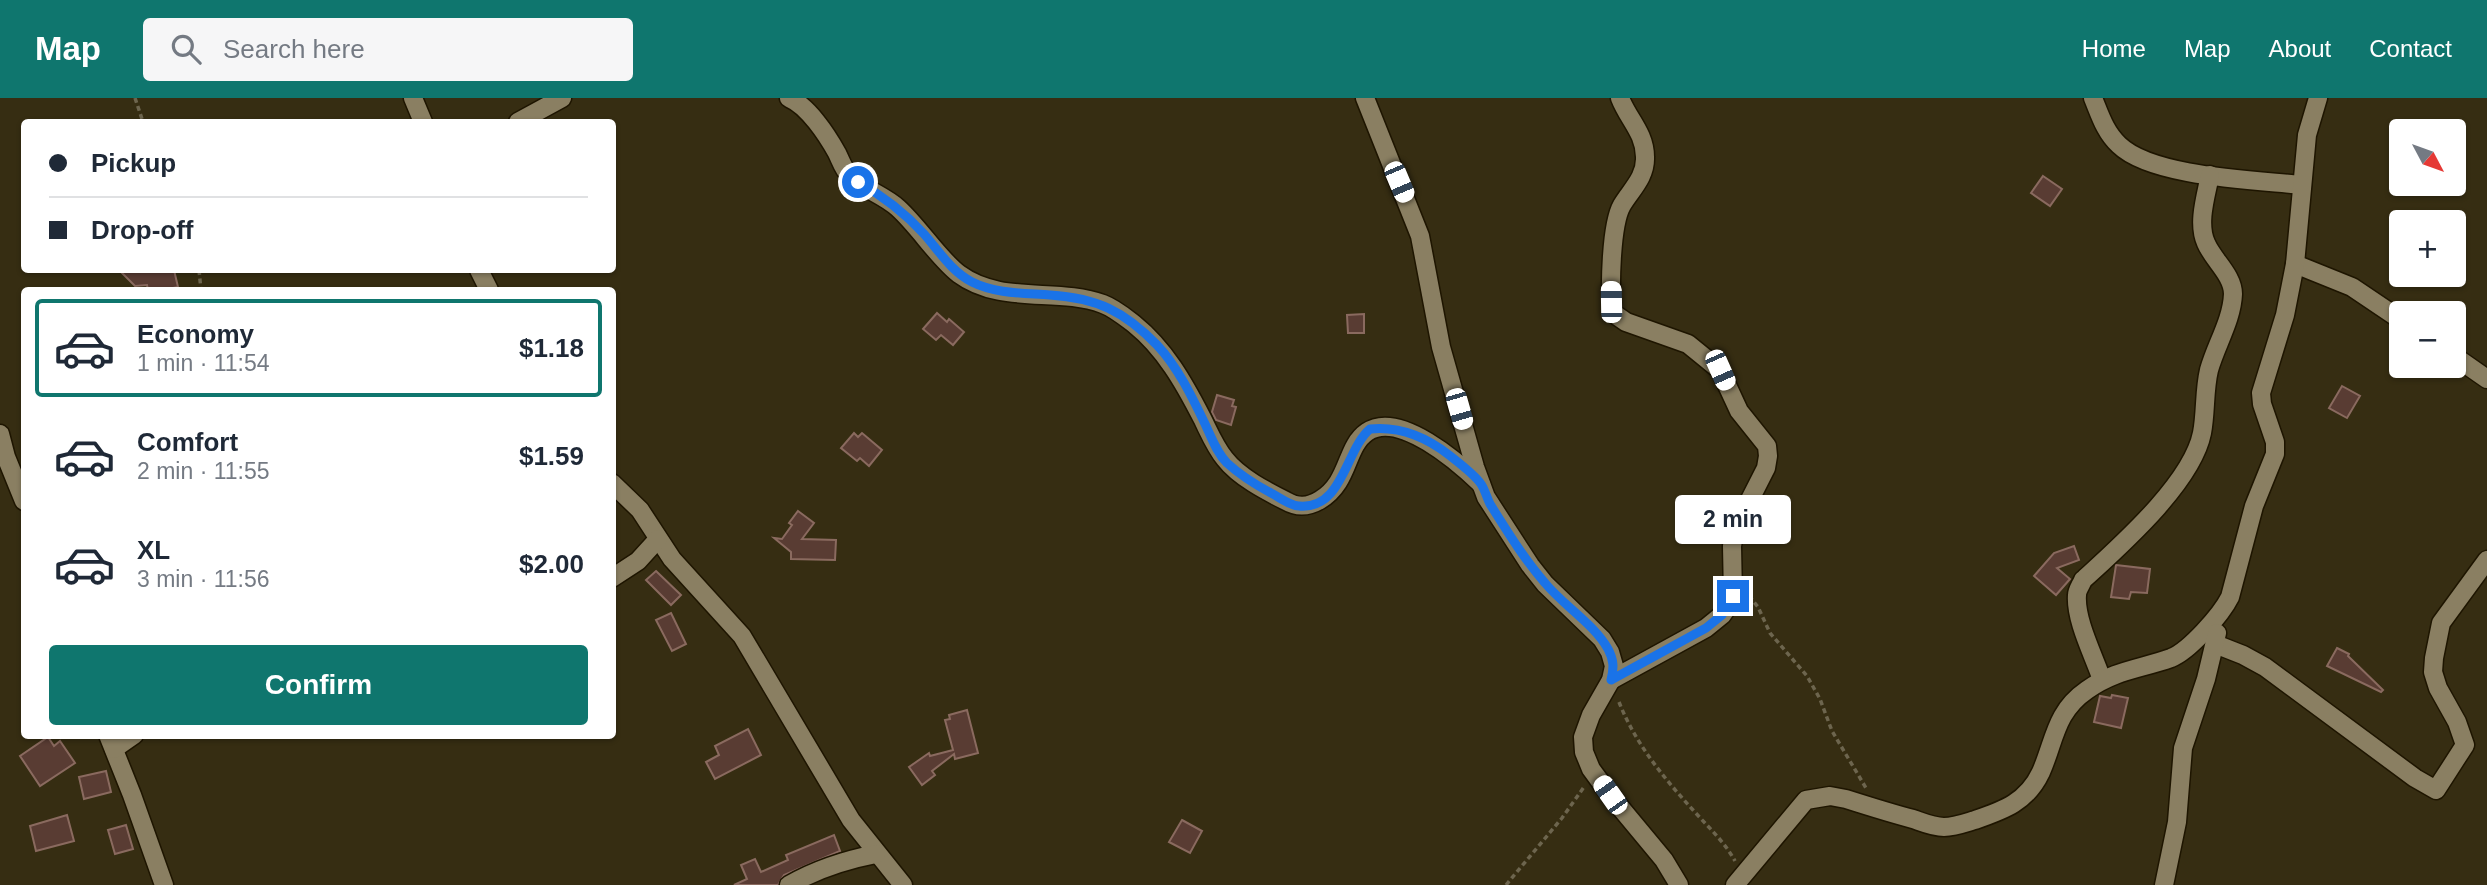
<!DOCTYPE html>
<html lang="en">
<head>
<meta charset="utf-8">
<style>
	:root { --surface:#fff; --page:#f6f6f7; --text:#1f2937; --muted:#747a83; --line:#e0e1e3; --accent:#0f766e }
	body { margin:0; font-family:Helvetica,sans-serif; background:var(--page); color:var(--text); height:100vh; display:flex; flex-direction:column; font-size:26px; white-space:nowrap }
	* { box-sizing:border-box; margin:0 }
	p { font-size:23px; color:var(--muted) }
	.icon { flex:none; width:38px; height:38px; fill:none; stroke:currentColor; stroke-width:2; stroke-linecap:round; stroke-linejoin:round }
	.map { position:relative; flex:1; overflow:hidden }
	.drawer { position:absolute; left:21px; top:189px; width:595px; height:452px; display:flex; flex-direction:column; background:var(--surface); border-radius:7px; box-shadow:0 2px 5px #0004 }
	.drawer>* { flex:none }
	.hud { position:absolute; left:21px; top:21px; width:595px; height:154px; border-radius:7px; box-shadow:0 2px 5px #0004; display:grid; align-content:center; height:154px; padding:0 28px; background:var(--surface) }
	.needle { width:46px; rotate:131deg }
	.buttons { position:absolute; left:2389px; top:21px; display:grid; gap:14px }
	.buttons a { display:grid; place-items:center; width:77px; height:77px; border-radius:7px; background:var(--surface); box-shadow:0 2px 5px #0004; font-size:35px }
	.end { position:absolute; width:32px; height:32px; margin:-16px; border:9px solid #1a73e8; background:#fff; box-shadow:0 0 0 4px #fff }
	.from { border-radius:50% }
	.bubble { position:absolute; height:49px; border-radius:7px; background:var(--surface); box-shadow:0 2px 5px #0004; font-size:23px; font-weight:700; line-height:49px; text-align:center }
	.car { position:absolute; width:21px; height:42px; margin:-21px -10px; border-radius:9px; box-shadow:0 0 5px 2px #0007; background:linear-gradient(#fff 24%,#345 0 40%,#fff 0 76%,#345 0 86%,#fff 0) }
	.hud b { display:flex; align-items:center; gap:24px; height:66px; font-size:26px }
	.hud b+b { border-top:2px solid var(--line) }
	.hud i { width:18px; height:18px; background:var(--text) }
	ul { padding:12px 0 0; list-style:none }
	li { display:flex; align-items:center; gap:21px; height:98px; margin:0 14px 10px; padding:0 14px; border:4px solid transparent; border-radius:7px }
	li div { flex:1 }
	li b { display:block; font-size:26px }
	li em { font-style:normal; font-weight:700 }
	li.selected { border-color:var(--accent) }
	li>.icon { width:63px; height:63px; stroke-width:1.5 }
	.action { display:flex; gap:14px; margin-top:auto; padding:14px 28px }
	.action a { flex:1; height:80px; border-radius:7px; background:var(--accent); color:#fff; font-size:28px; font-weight:700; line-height:80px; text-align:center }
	header { display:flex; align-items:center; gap:42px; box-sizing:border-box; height:98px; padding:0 35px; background:var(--accent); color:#fff }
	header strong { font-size:33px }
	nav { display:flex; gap:38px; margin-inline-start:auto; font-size:24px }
	.search { width:490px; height:63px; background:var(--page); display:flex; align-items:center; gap:18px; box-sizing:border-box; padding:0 24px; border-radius:7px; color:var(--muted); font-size:26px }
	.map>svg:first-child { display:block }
	.building { fill:#593c33; stroke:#8a6a5f; stroke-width:2 }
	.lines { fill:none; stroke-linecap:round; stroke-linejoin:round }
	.minor-casing { stroke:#1e1500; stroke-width:21 }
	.path { stroke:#6d654e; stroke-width:3.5; stroke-dasharray:5 3.5; stroke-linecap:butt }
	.minor { stroke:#8a7f62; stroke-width:18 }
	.route { stroke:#1a73e8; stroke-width:9 }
</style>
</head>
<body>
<header>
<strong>Map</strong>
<div class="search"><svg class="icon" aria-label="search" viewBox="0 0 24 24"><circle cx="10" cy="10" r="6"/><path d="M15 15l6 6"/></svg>Search here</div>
<nav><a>Home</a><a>Map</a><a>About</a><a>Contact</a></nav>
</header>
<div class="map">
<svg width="2487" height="787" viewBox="0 0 2487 787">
	<rect width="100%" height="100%" fill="#362d12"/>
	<!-- building -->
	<g class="building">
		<path d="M2043,78L2062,91L2050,108L2031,95Z"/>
		<path d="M119,172H174L178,189L163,192H148L147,187L135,188Z"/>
		<path d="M937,215L947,224L949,221L964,234L953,247L941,237L936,242L923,231Z"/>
		<path d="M1364,216V235H1348L1347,217Z"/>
		<path d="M2342,288L2360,298L2347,320L2329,310Z"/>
		<path d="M1217,297L1234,302L1232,308L1236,309L1231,327L1216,322L1212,314Z"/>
		<path d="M854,335L858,339L862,335L882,352L869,368L860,360L857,363L841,350Z"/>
		<path d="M798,413L814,425L802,441L836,442L835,462L791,461V454L774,440L782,441L792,427L789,425Z"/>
		<path d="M2074,448L2079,462L2057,470L2070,481L2056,497L2034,478L2054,455Z"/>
		<path d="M2116,467L2150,471L2147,495L2131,494L2129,501L2111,499Z"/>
		<path d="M656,473L681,497L671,507L646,482Z"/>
		<path d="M671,515L686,546L672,553L656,522Z"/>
		<path d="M2337,550L2349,556L2348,558L2383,592L2381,594L2327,568Z"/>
		<path d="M2112,597L2128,600L2121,630L2094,624L2100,598L2111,600Z"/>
		<path d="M967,612L978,655L955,661L954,656L932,673L935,677L922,687L909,669L929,655L930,658L953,652L945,622L950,621L949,617Z"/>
		<path d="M748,631L761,657L715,681L706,664L719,657L715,648Z"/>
		<path d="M48,639L54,648L60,643L75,665L40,688L20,658Z"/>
		<path d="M106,673L111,694L84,701L79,679Z"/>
		<path d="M67,717L74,743L36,753L30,728Z"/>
		<path d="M1182,722L1202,733L1190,755L1169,744Z"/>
		<path d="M126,727L133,751L115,756L108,732Z"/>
		<path d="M834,737L840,753L784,777L778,787H734L747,781L741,767L755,761L761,774L788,762L786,757Z"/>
	</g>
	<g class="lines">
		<defs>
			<g id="minor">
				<path d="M413,0L423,24"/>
				<path d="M789,0C808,8 827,37 837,55C841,63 843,71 850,78C863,91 884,97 898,110C919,129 939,161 959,176C1001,207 1057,189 1103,206C1114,210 1125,219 1134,226C1165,251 1184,285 1202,320C1209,334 1215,349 1225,361C1239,379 1266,393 1286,403C1298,410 1308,409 1320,402C1350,384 1345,349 1367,334C1399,312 1459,365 1481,386"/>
				<path d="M1365,0L1420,138L1441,249L1475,369L1486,399L1530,467L1545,486L1602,541L1610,554L1614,568L1611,582L1591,617L1583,639L1584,654L1591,671L1610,697L1664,762L1679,787"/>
				<path d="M2093,0C2100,17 2105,34 2119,47C2152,79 2255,82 2302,87"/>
				<path d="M518,24L562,0"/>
				<path d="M2295,166L2352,189L2401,222"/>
				<path d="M479,172L489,192"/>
				<path d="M2454,258L2487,281"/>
				<path d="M0,336L6,359L24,403"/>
				<path d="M612,385L640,412L672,461L742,538L851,722L903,787"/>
				<path d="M612,480L638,463L658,441"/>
				<path d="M2215,546L2243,557L2265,569L2415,680L2436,692L2465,647L2457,624L2438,590L2433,574L2434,560L2441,525L2487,462"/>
				<path d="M1611,582L1706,530L1722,517L1729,507L1733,498L1732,448L1735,431L1766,370L1768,358L1767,348L1739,313L1720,272L1688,246L1626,224L1613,215C1609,193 1611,126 1622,107C1631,92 1646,79 1645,59C1645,35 1628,21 1620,0"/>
				<path d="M2102,582C2094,558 2075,522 2077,497C2077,492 2081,487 2083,482C2120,448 2192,385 2202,335C2206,314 2204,293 2209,272C2216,247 2232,222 2233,196C2233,177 2213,162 2206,145C2197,125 2206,98 2210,77"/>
				<path d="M108,637L132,697L164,787"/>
				<path d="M114,651L134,637"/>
				<path d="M789,787C817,771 845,762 876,756"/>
				<path d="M1735,787L1806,702L1830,698L1846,701C1868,708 1890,715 1913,721C1922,724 1933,729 1944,729C1954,729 1965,725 1975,722C2004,712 2027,704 2041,674C2055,642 2055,614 2087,592C2115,572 2140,571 2171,560C2189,553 2221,517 2230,499L2254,408L2275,356V344L2262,306L2261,295L2285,217L2295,166L2307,37L2318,0"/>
				<path d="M2164,787L2177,724L2183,650L2206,581L2217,535"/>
			</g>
		</defs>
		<!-- minor casing -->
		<use href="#minor" class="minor-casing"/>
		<!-- path -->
		<g class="path">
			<path d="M135,0L143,24"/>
			<path d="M199,172L201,192"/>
			<path d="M1749,498L1758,509L1770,535L1807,578L1820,601L1832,633L1866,690"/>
			<path d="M1619,604C1635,645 1663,679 1693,712C1708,729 1724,743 1735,763"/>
			<path d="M1506,787L1562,720L1584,689"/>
		</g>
		<!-- minor -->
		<use href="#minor" class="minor"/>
	</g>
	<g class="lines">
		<!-- route -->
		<path class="route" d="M858,84C883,98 904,114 924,136C939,153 951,173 972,184C996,196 1024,195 1050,197C1097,200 1124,213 1157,247C1178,269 1193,301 1206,328C1212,341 1217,355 1227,365C1239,376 1256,387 1271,395C1279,399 1290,408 1299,408C1343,412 1345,352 1370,331C1400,328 1426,339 1449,357C1459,365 1474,376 1481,386C1485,392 1487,400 1490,406C1507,433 1524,461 1545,485C1564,508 1594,526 1608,551C1614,562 1614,570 1611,582L1706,530L1722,517L1733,498"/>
	</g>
</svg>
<div class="buttons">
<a><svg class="needle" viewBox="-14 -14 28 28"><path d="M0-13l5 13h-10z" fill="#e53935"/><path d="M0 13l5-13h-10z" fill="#747a83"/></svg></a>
<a>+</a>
<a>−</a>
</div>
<i class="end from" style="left:858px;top:84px"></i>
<i class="end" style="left:1733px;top:498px"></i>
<div class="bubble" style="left:1675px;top:397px;width:116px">2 min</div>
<i class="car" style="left:1399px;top:84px;rotate:157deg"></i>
<i class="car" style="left:1611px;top:204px;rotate:359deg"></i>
<i class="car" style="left:1720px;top:272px;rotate:156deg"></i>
<i class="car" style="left:1459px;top:311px;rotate:164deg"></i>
<i class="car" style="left:1610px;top:697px;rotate:325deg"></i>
<div class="hud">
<b><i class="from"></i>Pickup</b>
<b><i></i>Drop-off</b>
</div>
<section class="drawer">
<ul>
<li class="selected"><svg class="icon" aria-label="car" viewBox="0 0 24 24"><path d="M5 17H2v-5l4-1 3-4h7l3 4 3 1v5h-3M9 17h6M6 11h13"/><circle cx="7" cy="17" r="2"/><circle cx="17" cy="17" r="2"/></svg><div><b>Economy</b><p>1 min · 11:54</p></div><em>$1.18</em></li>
<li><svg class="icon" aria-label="car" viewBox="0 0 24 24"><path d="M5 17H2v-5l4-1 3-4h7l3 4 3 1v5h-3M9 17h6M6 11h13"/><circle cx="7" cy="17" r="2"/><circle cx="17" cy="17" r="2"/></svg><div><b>Comfort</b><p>2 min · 11:55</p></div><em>$1.59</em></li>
<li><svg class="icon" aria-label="car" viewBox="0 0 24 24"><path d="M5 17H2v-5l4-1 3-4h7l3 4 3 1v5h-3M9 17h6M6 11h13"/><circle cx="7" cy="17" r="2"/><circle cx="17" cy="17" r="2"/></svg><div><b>XL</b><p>3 min · 11:56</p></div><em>$2.00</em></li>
</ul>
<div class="action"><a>Confirm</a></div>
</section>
</div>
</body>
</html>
